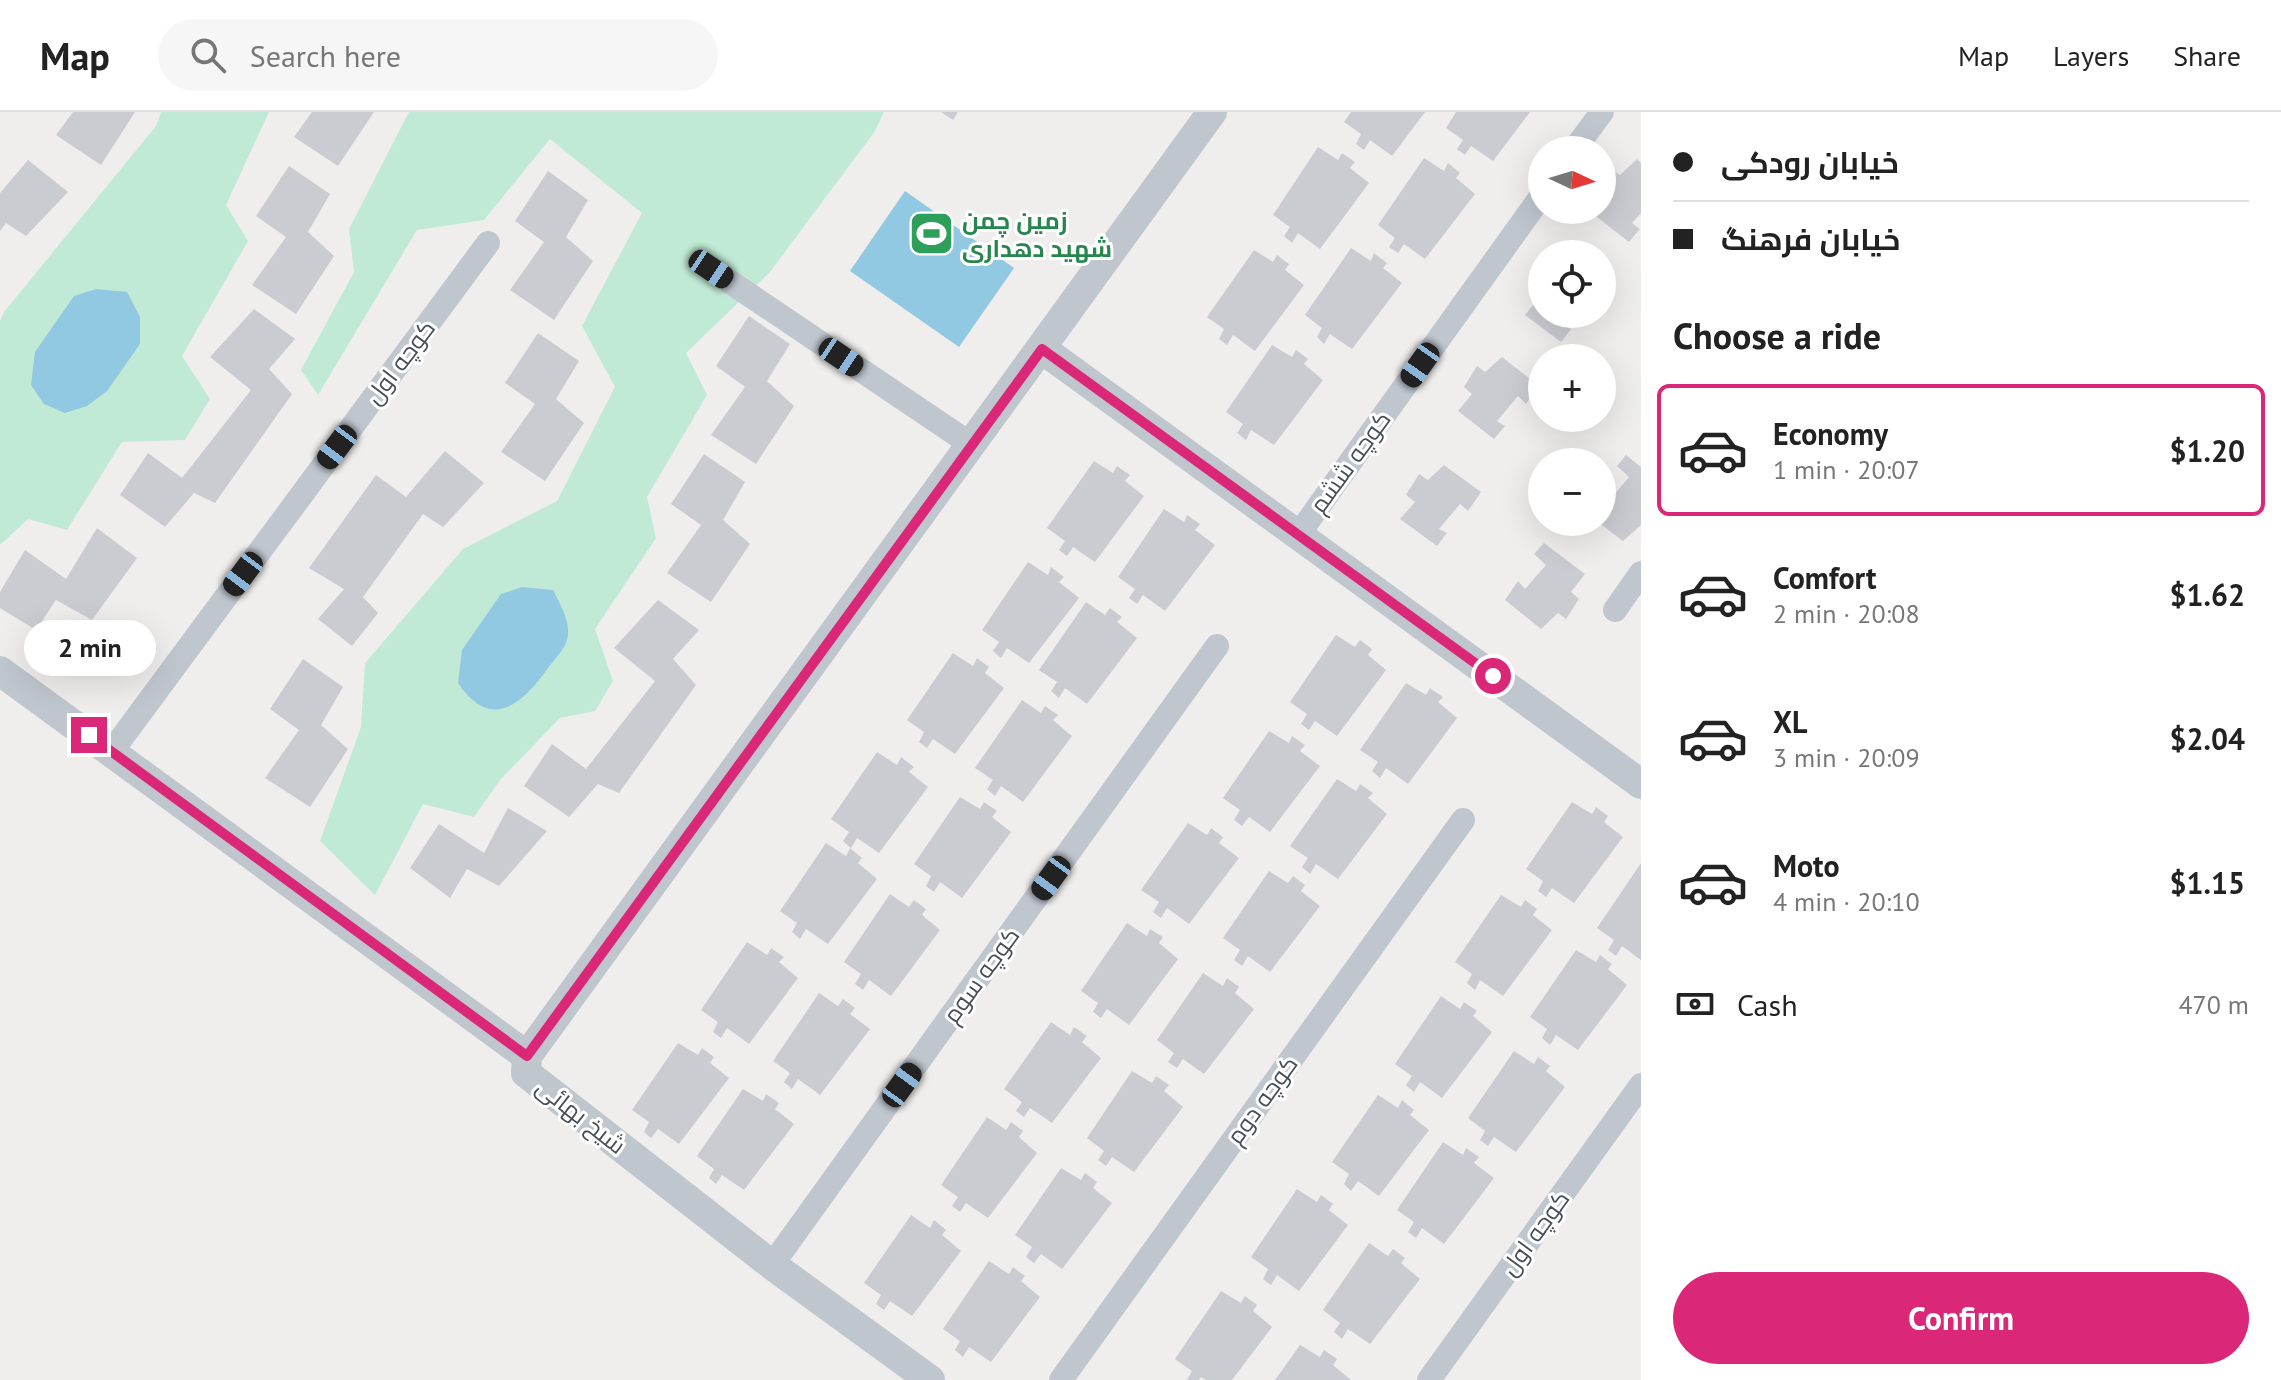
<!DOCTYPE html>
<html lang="en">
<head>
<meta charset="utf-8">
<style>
	:root { --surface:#fff; --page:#f6f6f6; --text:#222; --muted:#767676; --line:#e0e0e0; --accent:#db2777 }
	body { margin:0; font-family:"PT Sans",Cairo,sans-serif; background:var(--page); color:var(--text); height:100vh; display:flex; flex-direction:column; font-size:30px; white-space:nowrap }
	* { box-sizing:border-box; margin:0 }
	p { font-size:26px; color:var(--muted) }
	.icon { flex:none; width:44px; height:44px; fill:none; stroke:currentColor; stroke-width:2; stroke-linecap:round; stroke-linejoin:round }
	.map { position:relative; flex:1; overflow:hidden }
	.drawer { display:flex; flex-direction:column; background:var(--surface); width:640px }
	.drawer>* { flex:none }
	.hud { display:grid; align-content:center; height:176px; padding:0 32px; background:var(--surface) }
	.needle { width:52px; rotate:94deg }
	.fabs { position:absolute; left:1528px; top:24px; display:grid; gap:16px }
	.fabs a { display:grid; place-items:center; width:88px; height:88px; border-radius:50%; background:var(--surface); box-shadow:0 8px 32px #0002; font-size:40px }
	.end { position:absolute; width:36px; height:36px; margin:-18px; border:10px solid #db2777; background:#fff; box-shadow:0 0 0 4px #fff }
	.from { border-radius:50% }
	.bubble { position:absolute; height:56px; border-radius:28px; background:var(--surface); box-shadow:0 8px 32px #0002; font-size:26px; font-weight:600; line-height:56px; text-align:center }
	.car { position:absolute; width:24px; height:48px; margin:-24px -12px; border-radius:10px; box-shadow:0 0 6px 2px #0007; background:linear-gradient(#222 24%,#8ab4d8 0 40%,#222 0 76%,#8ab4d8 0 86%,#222 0) }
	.hud b { display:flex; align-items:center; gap:28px; height:76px; font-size:30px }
	.hud b+b { border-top:2px solid var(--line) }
	.hud i { width:20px; height:20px; background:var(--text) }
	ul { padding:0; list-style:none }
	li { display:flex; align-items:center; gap:24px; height:132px; margin:0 16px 12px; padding:0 16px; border:4px solid transparent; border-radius:12px }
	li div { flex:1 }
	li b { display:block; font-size:30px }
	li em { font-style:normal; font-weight:600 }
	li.on { border-color:var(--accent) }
	li>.icon { width:72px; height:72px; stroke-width:1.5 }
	h2 { padding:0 32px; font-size:36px; line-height:96px }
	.pay { display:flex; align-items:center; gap:20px; height:88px; padding:0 32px; font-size:30px }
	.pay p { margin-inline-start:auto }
	.button { display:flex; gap:16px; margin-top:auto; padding:16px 32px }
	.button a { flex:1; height:92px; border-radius:48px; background:var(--accent); color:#fff; font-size:32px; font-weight:600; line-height:92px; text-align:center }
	header { display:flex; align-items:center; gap:48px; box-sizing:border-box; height:112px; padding:0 40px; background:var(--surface); border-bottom:2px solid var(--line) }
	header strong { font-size:38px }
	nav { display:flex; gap:44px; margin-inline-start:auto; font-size:28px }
	.search { width:560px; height:72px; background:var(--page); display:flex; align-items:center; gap:20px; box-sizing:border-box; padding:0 28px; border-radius:44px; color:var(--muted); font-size:30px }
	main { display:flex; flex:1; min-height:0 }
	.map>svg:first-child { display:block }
	.green { fill:#c0ead5 }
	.water { fill:#91c8e2 }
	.building { fill:#cbccd2 }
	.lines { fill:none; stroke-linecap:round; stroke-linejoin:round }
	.minor { stroke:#bfc6ce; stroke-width:24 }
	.tertiary { stroke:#bfc6ce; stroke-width:30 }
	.route { stroke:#db2777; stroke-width:10 }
	.labels { text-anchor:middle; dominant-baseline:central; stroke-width:6; stroke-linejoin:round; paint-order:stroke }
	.leisure-label { font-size:24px; font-weight:bold; fill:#27864d; stroke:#fff; text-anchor:start }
	.street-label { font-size:24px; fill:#474e59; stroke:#fff }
</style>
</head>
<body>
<header>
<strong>Map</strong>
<div class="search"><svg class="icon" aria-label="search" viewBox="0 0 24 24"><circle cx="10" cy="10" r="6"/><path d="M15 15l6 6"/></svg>Search here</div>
<nav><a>Map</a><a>Layers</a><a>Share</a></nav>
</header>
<main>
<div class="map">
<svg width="1641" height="1268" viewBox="0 0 1641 1268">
	<rect width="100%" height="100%" fill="#f0eeed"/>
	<!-- green -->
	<g class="green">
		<path d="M161,0H269L226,93L248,129L182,244L210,287L185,328L122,330L67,418L28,407L0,433V209L4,200L156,14Z"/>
		<path d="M409,0H884L875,19L770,160L686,241L707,283L647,385L656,426L595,517L613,569L595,599L560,606L500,668L474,705L423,692L375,783L320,729L361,615L365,551L463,437L557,389L615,275L582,214L642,101L550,27L484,108L417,118L318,283L301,258L354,160L349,117Z"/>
	</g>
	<!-- water -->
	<g class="water">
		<path d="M905,79L1014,156L959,235L850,159Z"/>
		<path d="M96,177L127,180L140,205V232L107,279L87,294L65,301L44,292L31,273L35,240L74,184Z"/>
		<path d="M522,475L553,478C561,494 573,513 566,531C562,540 553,549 548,556C521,594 490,619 458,571L462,538L501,482Z"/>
	</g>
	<!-- building -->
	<g class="building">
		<path d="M73,0H135L101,53L56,23Z"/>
		<path d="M312,0H374L338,54L294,25Z"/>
		<path d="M941,0H958L953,8Z"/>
		<path d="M1351,0H1425L1392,44L1370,28L1364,38L1356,32L1361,22L1344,10Z"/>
		<path d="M1456,0H1530L1493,49L1471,34L1465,43L1457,37L1463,28L1446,16Z"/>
		<path d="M1318,35L1338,48L1342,41L1355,50L1350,56L1369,71L1320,137L1298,121L1292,131L1284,124L1290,115L1273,103Z"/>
		<path d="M1424,46L1444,59L1448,51L1460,61L1456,66L1475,82L1425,147L1404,132L1398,141L1389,135L1395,126L1378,113Z"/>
		<path d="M1637,47L1641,51V101L1632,111L1640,117L1629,130L1593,102L1596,98H1602V91L1608,85L1602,80V73L1612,57L1620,63Z"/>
		<path d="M28,48L68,80L26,124L6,111L0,119V81Z"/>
		<path d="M289,54L330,82L308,120L334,144L296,202L252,173L286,125L256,104Z"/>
		<path d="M548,59L588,88L566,125L593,149L554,208L510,178L544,130L515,109Z"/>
		<path d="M1351,136L1371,149L1374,141L1387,151L1383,156L1402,171L1352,237L1330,222L1324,232L1317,225L1322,216L1305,203Z"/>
		<path d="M1254,138L1273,150L1277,143L1289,152L1285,158L1304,173L1255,239L1233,223L1227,233L1219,227L1224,217L1207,205Z"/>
		<path d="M1542,162V202H1573L1564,213L1571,217L1561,230L1525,203L1539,186L1531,178Z"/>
		<path d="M254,197L295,227L269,257L292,282L215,391L194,381L165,415L120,383L148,341L182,366L251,278L210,245Z"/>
		<path d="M749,204L790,232L767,269L794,294L756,352L711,323L745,275L716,254Z"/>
		<path d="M538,221L579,249L556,287L584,311L545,369L501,340L535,292L505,271Z"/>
		<path d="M1272,233L1292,245L1296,238L1308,247L1304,252L1323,268L1274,333L1251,318L1246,328L1237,321L1243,312L1226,300Z"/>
		<path d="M1502,245L1538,273L1526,292L1518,284L1497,309L1505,314L1494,327L1458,299L1472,282L1464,275L1477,254L1485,260Z"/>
		<path d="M445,339L484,371L443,415L423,402L363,485L378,501L352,534L318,507L344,477L309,456L376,363L406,385Z"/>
		<path d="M704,342L745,370L723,408L750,432L711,490L667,461L701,413L671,392Z"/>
		<path d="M1626,343L1641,355V413L1623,429L1598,410H1602V384L1608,390L1629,365L1617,354Z"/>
		<path d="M1094,349L1113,361L1117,354L1130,363L1125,369L1144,384L1095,450L1073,435L1067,444L1059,438L1065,429L1047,416Z"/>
		<path d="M1444,353L1481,380L1468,399L1460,392L1439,417L1447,421L1437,434L1400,407L1415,390L1406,383L1419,362L1428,368Z"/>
		<path d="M1164,397L1184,410L1187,403L1200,412L1195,418L1215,433L1165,499L1143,483L1137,492L1129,486L1135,477L1118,465Z"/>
		<path d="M97,416L137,446L92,508L56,488L36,518L0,496V480L25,438L66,467Z"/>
		<path d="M1544,431L1585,462L1571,480L1579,487L1566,507L1558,501L1541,517L1505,488L1518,469L1525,477L1546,453L1534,442Z"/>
		<path d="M1028,450L1048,463L1051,455L1064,465L1059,470L1079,486L1029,551L1007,536L1001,546L993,539L999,530L982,518Z"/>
		<path d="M658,488L699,518L673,547L696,573L619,681L598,672L569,705L524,674L552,632L586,657L655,569L614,536Z"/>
		<path d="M1086,490L1105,503L1110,496L1122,505L1117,510L1137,526L1087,592L1065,576L1059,586L1051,579L1057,570L1039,558Z"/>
		<path d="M1336,523L1355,535L1360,528L1372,537L1368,543L1386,558L1337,624L1315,609L1309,618L1301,612L1307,602L1290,590Z"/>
		<path d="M953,541L973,554L977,546L989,555L985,561L1004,576L955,642L933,627L927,636L919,630L924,620L907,608Z"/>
		<path d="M303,547L343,575L321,613L348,637L310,695L265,666L299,618L270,597Z"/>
		<path d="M1406,571L1426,583L1430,576L1443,585L1438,590L1457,606L1408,672L1386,656L1380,666L1372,659L1378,650L1360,638Z"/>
		<path d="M1022,588L1041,601L1045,594L1058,603L1053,608L1072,624L1023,690L1001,674L995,684L987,677L993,668L975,656Z"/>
		<path d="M1269,619L1289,631L1292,624L1305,633L1300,639L1320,654L1270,720L1249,705L1242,714L1234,708L1240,698L1223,686Z"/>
		<path d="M877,640L897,653L901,645L914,655L909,660L928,675L879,741L857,726L851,736L843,729L849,720L831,707Z"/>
		<path d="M1337,667L1356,679L1360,672L1373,681L1368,686L1387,702L1338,767L1316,752L1310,762L1302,755L1308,746L1290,734Z"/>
		<path d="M960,685L980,697L984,690L997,699L992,705L1011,720L962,786L940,770L934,780L926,774L931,764L914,752Z"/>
		<path d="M1572,690L1592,702L1596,695L1608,704L1604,710L1623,725L1574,791L1552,776L1546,785L1538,779L1543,769L1526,757Z"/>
		<path d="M508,696L547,719L499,774L467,757L450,786L410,756L439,712L484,741Z"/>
		<path d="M1188,711L1207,723L1211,716L1223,725L1219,731L1239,746L1189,812L1167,796L1161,806L1153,800L1159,790L1141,778Z"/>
		<path d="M826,731L846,744L850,736L862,746L858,751L877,767L828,832L806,817L800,827L792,820L797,811L780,799Z"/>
		<path d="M1641,751V848L1622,834L1616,844L1608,838L1614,828L1597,816Z"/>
		<path d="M1269,759L1288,771L1293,764L1305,773L1301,779L1320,794L1270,860L1248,844L1242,854L1234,848L1240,838L1223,826Z"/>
		<path d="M890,782L909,795L914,788L926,797L922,803L940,818L891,884L869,868L863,878L855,872L861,862L844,850Z"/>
		<path d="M1501,783L1521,795L1525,788L1537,797L1533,803L1552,818L1503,884L1480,868L1475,878L1467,871L1472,862L1455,850Z"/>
		<path d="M1127,811L1147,824L1150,817L1163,825L1159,831L1178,847L1129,913L1107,897L1101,906L1093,900L1098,891L1081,879Z"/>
		<path d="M747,830L767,843L771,836L784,845L779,850L798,866L749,932L727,916L721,926L713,920L718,910L701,898Z"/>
		<path d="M1576,838L1596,850L1600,843L1612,852L1608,857L1627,873L1578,938L1556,923L1550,933L1542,926L1547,917L1530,905Z"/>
		<path d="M1203,861L1223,874L1227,866L1239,875L1235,881L1254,897L1204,962L1183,947L1177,956L1168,950L1174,941L1157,928Z"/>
		<path d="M819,881L838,894L843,887L855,896L850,902L870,917L820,983L798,967L792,977L784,970L790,961L773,949Z"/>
		<path d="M1441,884L1460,897L1464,890L1477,899L1473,904L1492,920L1442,986L1420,970L1414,980L1406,973L1412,964L1395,952Z"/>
		<path d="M1051,910L1070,923L1074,915L1087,924L1082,930L1101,946L1052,1011L1030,996L1024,1005L1016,999L1022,990L1004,977Z"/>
		<path d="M678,931L698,943L702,936L714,945L710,951L729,966L679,1032L658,1017L651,1026L644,1020L649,1010L632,998Z"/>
		<path d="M1514,939L1534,952L1538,945L1550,954L1546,959L1565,975L1516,1040L1494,1025L1488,1034L1480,1028L1485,1019L1468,1006Z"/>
		<path d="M1132,959L1152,971L1156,964L1169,973L1164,979L1183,995L1134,1060L1112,1045L1106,1054L1098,1048L1104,1039L1087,1026Z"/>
		<path d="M743,977L763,989L766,982L779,991L775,997L794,1012L744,1078L722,1063L716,1072L709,1066L714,1057L697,1044Z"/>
		<path d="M1378,983L1398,996L1402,988L1414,998L1410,1003L1429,1018L1379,1084L1358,1069L1351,1079L1344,1072L1349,1062L1332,1050Z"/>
		<path d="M987,1005L1006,1018L1011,1010L1023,1019L1019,1025L1037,1041L988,1106L966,1091L960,1100L952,1094L958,1085L941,1073Z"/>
		<path d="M1443,1030L1463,1043L1466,1036L1479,1045L1474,1051L1494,1066L1444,1132L1422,1116L1416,1126L1408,1120L1414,1110L1397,1098Z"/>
		<path d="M1061,1056L1081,1068L1085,1061L1097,1070L1093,1076L1112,1091L1062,1157L1041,1142L1034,1151L1026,1145L1032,1135L1015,1123Z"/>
		<path d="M1297,1077L1317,1090L1321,1083L1333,1092L1329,1098L1348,1113L1299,1179L1277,1163L1271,1173L1263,1167L1268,1157L1251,1145Z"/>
		<path d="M911,1103L930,1116L934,1108L946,1118L942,1123L961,1139L912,1204L890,1189L884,1198L876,1192L881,1183L864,1171Z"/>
		<path d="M1369,1131L1388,1144L1393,1137L1405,1146L1401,1151L1420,1167L1370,1232L1348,1217L1342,1227L1334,1220L1340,1211L1323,1198Z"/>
		<path d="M989,1149L1009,1162L1013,1155L1025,1164L1021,1169L1040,1185L991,1250L969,1235L963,1245L955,1238L960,1229L943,1217Z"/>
		<path d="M1221,1179L1241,1191L1245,1184L1257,1193L1253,1199L1272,1215L1232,1268H1206L1201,1265L1199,1268H1187L1192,1259L1175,1247Z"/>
		<path d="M1300,1233L1320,1245L1324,1238L1337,1247L1333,1253L1351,1268H1275Z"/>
	</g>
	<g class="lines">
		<!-- minor -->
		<g class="minor">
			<path d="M1574,38L1602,0"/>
			<path d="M711,157L972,333"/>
			<path d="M1298,423L1542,83"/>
			<path d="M1615,498L1641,461"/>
			<path d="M112,639L488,131"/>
			<path d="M772,1153L1217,534"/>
			<path d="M1061,1268L1463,708"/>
			<path d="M1429,1268L1641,973"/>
		</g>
		<!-- tertiary -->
		<g class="tertiary">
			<path d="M1042,237L1641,672"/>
			<path d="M0,559L527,944"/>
			<path d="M930,1268L772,1153L526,961L527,944L1212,0"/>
		</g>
	</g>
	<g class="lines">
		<!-- route -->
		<path class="route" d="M89,623L527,944L1042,237L1493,564"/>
	</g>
	<!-- icons -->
	<defs>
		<symbol id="stadium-square" viewBox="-11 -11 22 22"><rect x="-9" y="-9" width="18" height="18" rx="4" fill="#2e9e5b" stroke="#fff"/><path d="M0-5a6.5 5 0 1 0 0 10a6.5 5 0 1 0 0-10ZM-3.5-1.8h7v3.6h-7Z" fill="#fff"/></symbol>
	</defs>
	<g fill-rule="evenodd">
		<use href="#stadium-square" x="906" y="96" width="51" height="51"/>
	</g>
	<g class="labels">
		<!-- leisure labels -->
		<g class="leisure-label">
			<text x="962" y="108">زمین چمن<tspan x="962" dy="28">شهید دهداری</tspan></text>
		</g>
		<!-- street labels -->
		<g class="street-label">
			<text transform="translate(400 250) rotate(-53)">کوچه اول</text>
			<text transform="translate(1350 350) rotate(-54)">کوچه ششم</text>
			<text transform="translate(981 863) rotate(-54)">کوچه سوم</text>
			<text transform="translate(1262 988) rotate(-54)">کوچه دوم</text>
			<text transform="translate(581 1004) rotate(38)">شیخ بهائی</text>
			<text transform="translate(1535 1121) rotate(-54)">کوچه اول</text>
		</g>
	</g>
</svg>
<div class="fabs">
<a><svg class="needle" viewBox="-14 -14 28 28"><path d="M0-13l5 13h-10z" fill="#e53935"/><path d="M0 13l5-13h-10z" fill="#767676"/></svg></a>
<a><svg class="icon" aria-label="locate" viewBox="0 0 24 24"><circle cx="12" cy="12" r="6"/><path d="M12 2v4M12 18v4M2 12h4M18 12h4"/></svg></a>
<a>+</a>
<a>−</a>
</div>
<i class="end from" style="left:1493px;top:564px"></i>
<i class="end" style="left:89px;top:623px"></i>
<div class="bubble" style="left:24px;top:508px;width:132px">2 min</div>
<i class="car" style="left:711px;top:157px;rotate:124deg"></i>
<i class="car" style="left:841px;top:245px;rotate:124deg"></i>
<i class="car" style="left:1420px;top:253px;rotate:215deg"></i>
<i class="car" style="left:337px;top:335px;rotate:217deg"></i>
<i class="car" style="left:243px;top:462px;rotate:217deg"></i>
<i class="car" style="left:1051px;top:766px;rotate:216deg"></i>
<i class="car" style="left:902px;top:973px;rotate:36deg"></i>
</div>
<section class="drawer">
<div class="hud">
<b><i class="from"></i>خیابان رودکی</b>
<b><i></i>خیابان فرهنگ</b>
</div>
<h2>Choose a ride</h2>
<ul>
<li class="on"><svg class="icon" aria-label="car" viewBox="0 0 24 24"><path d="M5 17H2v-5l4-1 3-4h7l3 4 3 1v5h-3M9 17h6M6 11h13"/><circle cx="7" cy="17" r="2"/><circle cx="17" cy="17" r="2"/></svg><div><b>Economy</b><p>1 min · 20:07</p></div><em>$1.20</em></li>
<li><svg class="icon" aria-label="car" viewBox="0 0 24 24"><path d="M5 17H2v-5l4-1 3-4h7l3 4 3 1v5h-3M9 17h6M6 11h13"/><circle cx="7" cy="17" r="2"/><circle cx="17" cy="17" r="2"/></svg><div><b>Comfort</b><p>2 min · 20:08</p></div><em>$1.62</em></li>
<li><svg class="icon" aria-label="car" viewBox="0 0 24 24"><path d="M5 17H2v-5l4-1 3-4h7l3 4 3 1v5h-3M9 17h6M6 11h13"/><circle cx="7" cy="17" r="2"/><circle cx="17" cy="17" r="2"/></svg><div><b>XL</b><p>3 min · 20:09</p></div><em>$2.04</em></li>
<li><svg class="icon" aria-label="car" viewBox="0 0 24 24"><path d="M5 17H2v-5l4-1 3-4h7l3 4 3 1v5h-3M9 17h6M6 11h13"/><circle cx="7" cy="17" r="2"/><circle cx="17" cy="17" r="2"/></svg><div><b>Moto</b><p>4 min · 20:10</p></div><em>$1.15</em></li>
</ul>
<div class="pay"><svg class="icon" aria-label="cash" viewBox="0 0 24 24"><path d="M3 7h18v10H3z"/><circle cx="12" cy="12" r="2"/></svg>Cash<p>470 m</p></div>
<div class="button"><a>Confirm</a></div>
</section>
</main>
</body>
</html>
